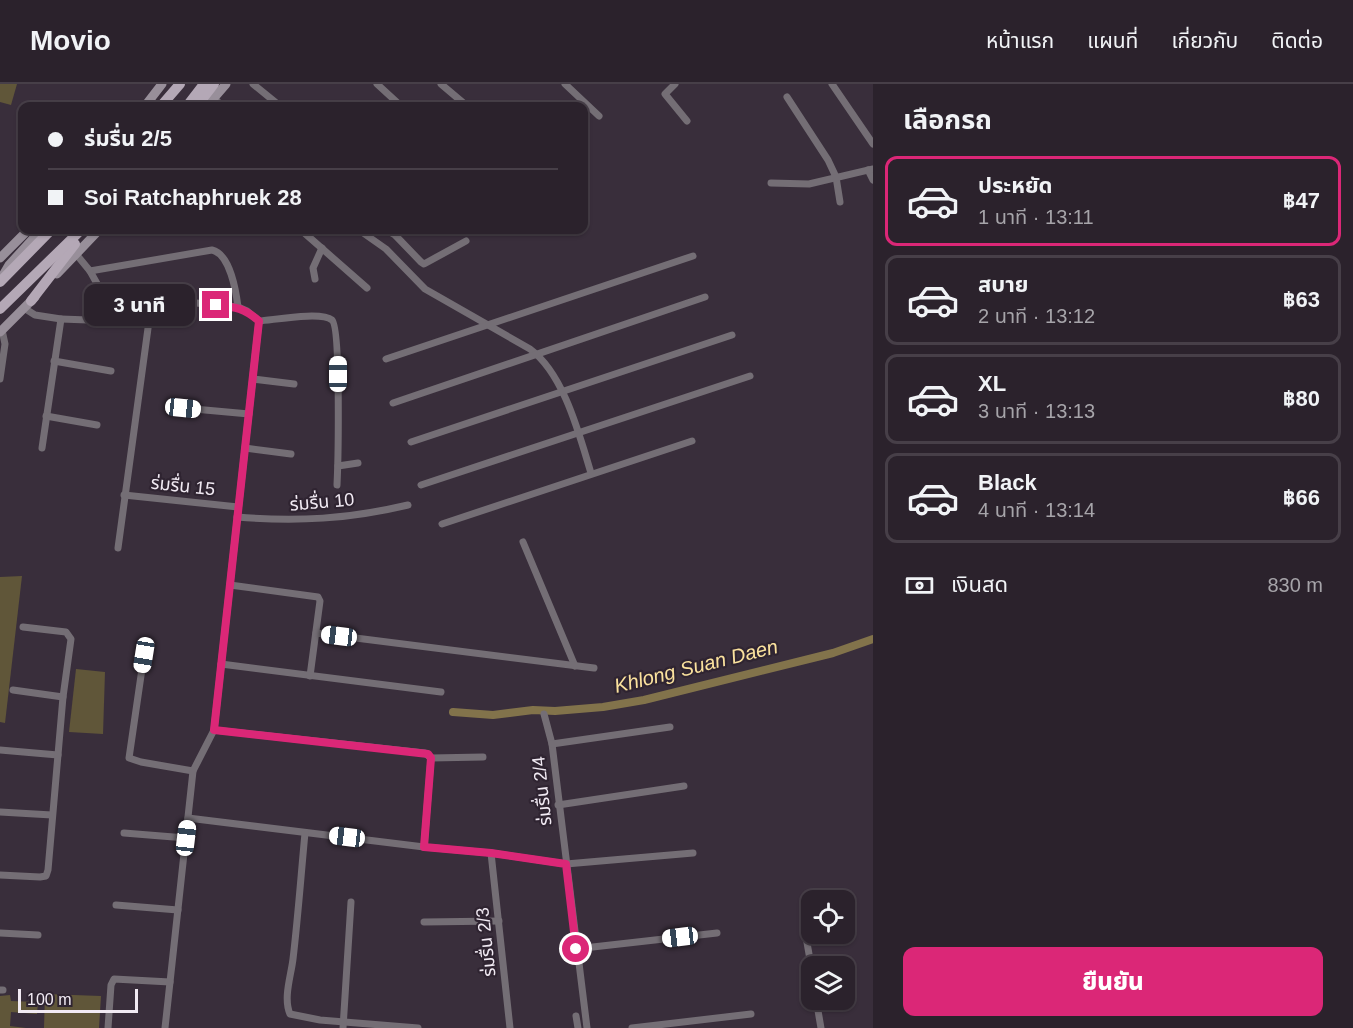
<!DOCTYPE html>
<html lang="th">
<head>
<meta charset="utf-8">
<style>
	:root { --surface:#2b222c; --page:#372f38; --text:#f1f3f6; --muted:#a6a4a9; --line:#473f48; --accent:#db2777 }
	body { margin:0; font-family:Arial,"Noto Sans Thai",sans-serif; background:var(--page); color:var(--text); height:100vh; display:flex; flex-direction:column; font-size:22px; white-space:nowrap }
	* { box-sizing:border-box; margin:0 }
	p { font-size:20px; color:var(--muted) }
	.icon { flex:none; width:33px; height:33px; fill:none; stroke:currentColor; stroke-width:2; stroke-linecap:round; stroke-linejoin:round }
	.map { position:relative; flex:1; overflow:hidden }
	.panel { display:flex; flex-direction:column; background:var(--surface); width:480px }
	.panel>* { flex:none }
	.guide { position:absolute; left:18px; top:18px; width:570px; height:132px; border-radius:12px; box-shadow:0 2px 4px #0004,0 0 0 2px var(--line); display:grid; align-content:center; height:132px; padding:0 30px; background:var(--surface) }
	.tools { position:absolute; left:801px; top:806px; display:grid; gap:12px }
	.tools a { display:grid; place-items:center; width:54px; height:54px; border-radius:12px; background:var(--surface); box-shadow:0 2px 4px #0004,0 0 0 2px var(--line); font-size:30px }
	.scale { position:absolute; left:18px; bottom:15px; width:120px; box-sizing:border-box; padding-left:6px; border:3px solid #f1eaf3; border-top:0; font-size:16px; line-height:21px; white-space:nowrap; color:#f1eaf3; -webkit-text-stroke:4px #2f2431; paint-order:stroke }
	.end { position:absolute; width:27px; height:27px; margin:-14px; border:8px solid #db2777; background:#fff; box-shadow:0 0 0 3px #fff }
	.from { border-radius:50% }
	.bubble { position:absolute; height:42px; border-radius:12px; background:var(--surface); box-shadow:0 2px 4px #0004,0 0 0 2px var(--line); font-size:20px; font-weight:800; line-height:42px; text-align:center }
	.car { position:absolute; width:18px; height:36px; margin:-18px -9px; border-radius:8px; box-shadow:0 0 4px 2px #0007; background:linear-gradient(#fff 24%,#345 0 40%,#fff 0 76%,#345 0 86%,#fff 0) }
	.guide b { display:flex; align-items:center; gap:21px; height:57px; font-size:22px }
	.guide b+b { border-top:2px solid var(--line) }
	.guide i { width:15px; height:15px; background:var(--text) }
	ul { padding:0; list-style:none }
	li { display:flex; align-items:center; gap:18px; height:90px; margin:0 12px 9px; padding:0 18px; border:3px solid var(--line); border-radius:12px }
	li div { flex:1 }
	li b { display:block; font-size:22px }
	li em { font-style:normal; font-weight:800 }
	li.selected { border-color:var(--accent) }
	li>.icon { width:54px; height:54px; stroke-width:1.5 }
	h2 { padding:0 30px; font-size:27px; line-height:72px }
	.pay { display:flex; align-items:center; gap:15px; height:66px; padding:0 30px; font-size:22px }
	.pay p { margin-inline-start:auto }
	.cta { display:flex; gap:12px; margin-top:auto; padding:12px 30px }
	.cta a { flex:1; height:69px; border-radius:12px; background:var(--accent); color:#fff; font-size:24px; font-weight:800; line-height:69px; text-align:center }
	header { display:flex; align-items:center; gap:36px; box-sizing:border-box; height:84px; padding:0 30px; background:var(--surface); border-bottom:2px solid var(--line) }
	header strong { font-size:28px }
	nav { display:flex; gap:33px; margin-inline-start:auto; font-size:21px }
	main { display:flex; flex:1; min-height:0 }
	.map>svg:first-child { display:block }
	.green { fill:#605639 }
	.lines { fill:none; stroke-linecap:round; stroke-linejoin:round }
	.canal { stroke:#82734b; stroke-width:8 }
	.minor { stroke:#746e75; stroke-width:7 }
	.secondary { stroke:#988f9a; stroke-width:9 }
	.primary { stroke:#b4a8b6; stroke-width:10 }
	.route { stroke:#db2777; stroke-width:8 }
	.labels { text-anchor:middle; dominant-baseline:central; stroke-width:4.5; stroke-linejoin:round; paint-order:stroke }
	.street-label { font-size:18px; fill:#f1eaf3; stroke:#2f2431 }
	.water-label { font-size:20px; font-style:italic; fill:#fbe29e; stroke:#2f2431 }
</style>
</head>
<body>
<header>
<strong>Movio</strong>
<nav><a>หน้าแรก</a><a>แผนที่</a><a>เกี่ยวกับ</a><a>ติดต่อ</a></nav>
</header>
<main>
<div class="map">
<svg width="873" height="944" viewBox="0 0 873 944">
	<rect width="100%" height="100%" fill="#392e3b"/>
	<!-- green -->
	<g class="green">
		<path d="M0,0H17L11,21L0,18Z"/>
		<path d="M22,492L5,639L0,638V493Z"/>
		<path d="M76,585L105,588L103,650L69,648Z"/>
		<path d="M45,910L101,912L99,944H44Z"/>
		<path d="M10,911L11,917L38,918L37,930L11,928L10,942L26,944H0V912Z"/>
	</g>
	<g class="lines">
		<!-- canal -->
		<path class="canal" d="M453,628L493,631L533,626L555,627L603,623L644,616L833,569L873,555"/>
		<!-- minor -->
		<g class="minor">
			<path d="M253,0L280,22"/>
			<path d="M377,0L401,22"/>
			<path d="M441,0L467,22"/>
			<path d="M565,0L599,32"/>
			<path d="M675,0L665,10L687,37"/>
			<path d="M832,0L873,60"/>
			<path d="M787,13L828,76L836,93L840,118"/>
			<path d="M214,14L222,22"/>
			<path d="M868,86L873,96"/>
			<path d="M771,99L809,100L873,85"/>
			<path d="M301,146L367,204"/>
			<path d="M359,146L386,165L425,205L530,265C564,290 579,350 591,389"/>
			<path d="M387,146L395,151L421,178L424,180L466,157"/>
			<path d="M212,166C230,170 236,207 238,223L112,211L100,205L90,187Z"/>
			<path d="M76,170L90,187"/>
			<path d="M315,195L313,184L322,164"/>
			<path d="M24,224L35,231L61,235L42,364"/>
			<path d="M61,235L115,237"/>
			<path d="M259,237C274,236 321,227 332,236C341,244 338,380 337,401"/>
			<path d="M386,275L693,172"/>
			<path d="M54,277L111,287"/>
			<path d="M0,295L5,260L2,246"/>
			<path d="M253,295L294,300"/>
			<path d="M393,319L705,213"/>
			<path d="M183,324L249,330"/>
			<path d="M46,332L97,341"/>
			<path d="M411,358L732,251"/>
			<path d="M245,364L291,370"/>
			<path d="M338,382L358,379"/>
			<path d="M421,401L750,292"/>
			<path d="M124,411L238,423"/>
			<path d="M237,433C297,438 349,435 408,421"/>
			<path d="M442,440L692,357"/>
			<path d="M523,458L575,582"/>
			<path d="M118,464L152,215"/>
			<path d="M230,501L318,513L320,517L310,592"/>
			<path d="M316,549L594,584"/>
			<path d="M144,571L129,674L141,678L193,687"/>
			<path d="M221,580L441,608"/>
			<path d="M13,606L63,613"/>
			<path d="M544,630L552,660L587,944"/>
			<path d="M214,646L425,669L431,674"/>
			<path d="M552,660L670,643"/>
			<path d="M0,666L58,671"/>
			<path d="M431,674L483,673"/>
			<path d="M558,721L684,702"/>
			<path d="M0,728L52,731"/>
			<path d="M188,734L424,763L491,769L566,780L693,769"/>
			<path d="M124,749L186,754"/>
			<path d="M305,749C301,791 298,833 293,875C291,892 283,914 290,930L320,936L418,944"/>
			<path d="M424,763L431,674"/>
			<path d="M491,769L510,944"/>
			<path d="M0,791L40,793L46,792L48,786L63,613L71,555L66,548L23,543"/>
			<path d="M116,821L178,826"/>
			<path d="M424,838L499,837"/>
			<path d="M0,849L38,851"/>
			<path d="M806,853L812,887"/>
			<path d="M575,865L717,849"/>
			<path d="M0,906H3"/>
			<path d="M816,915L821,944"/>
			<path d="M576,932L578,944"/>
			<path d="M108,944L111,901L114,895L170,898"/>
			<path d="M165,944L193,687L214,646L259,237L247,227L238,223"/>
			<path d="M343,944L351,818"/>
			<path d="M632,944L751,930"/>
		</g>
		<!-- secondary -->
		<g class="secondary">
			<path d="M145,22L162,0"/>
			<path d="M207,22L226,0"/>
			<path d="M0,174L28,146"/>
			<path d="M57,190L99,146"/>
			<path d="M2,193L9,181L41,146"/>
			<path d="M0,248L35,213"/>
		</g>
		<!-- primary -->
		<g class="primary">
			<path d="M161,22L180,0"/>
			<path d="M187,22L204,0"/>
			<path d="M197,22L214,0"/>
			<path d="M0,198L51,146"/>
			<path d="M31,217L75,160"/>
			<path d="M0,225L81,146"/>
		</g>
	</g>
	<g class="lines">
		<!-- route -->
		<path class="route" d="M216,221C236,223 244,224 259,237L214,646L428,670L431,674L424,763L491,769L566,780L576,865"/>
	</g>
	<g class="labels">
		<!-- street labels -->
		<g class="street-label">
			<text transform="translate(183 402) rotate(6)">ร่มรื่น 15</text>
			<text transform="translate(322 418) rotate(-5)">ร่มรื่น 10</text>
			<text transform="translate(542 707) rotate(-96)">ร่มรื่น 2/4</text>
			<text transform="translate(486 858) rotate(-96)">ร่มรื่น 2/3</text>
		</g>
		<!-- water labels -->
		<g class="water-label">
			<text transform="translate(696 582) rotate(-14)">Khlong Suan Daen</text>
		</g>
	</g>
</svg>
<div class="tools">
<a><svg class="icon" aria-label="locate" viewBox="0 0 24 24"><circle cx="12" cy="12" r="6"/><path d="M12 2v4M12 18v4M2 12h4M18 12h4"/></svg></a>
<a><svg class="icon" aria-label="layers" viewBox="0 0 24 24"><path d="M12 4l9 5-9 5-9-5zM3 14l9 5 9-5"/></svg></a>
</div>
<div class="scale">100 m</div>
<i class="end from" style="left:576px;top:865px"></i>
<i class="end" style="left:216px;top:221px"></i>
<div class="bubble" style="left:84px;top:200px;width:111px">3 นาที</div>
<i class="car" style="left:338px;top:290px;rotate:0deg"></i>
<i class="car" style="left:183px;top:324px;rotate:96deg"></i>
<i class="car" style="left:339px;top:552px;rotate:277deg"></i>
<i class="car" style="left:144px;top:571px;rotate:189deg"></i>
<i class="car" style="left:347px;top:753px;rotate:277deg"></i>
<i class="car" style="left:186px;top:754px;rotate:7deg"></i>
<i class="car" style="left:680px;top:853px;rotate:263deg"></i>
<div class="guide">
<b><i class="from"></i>ร่มรื่น 2/5</b>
<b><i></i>Soi Ratchaphruek 28</b>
</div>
</div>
<section class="panel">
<h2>เลือกรถ</h2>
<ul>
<li class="selected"><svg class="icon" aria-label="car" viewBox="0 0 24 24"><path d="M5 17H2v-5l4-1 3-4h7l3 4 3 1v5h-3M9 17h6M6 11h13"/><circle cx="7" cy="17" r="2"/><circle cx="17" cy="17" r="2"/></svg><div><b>ประหยัด</b><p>1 นาที · 13:11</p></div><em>฿47</em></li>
<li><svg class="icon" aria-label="car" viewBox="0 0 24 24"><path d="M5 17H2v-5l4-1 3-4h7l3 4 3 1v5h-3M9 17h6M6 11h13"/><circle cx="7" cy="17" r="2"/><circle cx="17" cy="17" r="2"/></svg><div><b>สบาย</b><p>2 นาที · 13:12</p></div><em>฿63</em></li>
<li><svg class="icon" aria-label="car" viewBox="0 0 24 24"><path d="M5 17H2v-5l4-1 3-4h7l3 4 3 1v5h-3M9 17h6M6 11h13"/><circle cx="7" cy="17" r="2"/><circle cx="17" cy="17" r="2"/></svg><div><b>XL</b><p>3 นาที · 13:13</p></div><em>฿80</em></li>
<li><svg class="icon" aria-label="car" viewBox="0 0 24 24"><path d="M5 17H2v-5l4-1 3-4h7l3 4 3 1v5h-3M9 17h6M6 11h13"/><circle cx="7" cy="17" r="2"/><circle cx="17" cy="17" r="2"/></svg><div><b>Black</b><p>4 นาที · 13:14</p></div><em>฿66</em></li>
</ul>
<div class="pay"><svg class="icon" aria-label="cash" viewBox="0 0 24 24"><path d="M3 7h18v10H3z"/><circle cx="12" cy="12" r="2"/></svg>เงินสด<p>830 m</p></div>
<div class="cta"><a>ยืนยัน</a></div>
</section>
</main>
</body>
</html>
